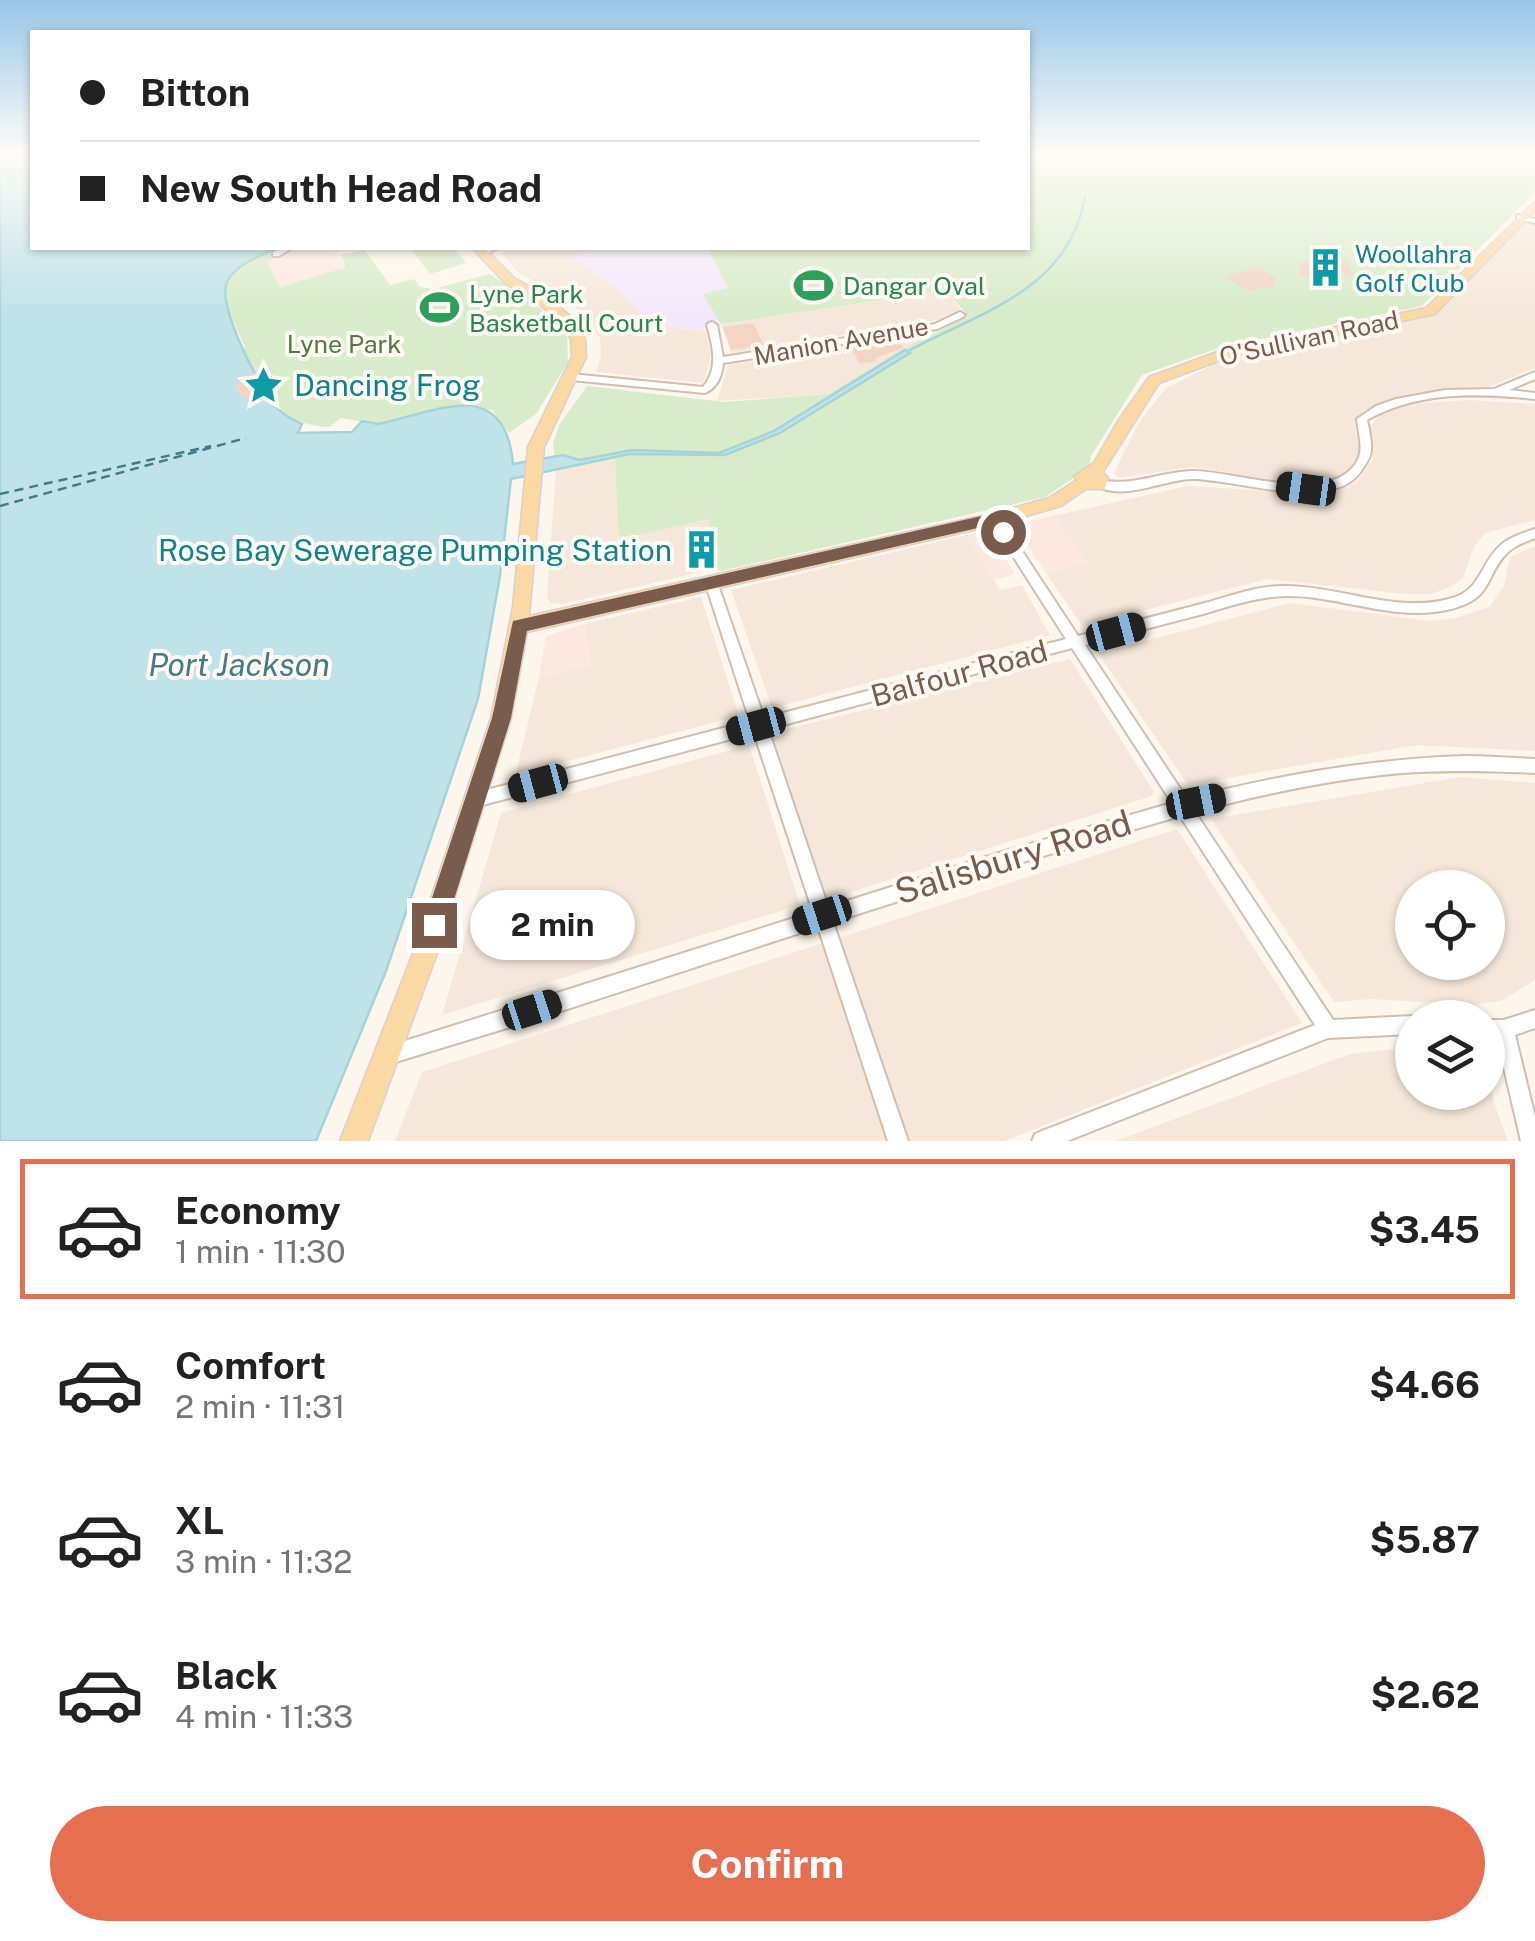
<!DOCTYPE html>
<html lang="en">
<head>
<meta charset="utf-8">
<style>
	:root { --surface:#fff; --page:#f6f6f6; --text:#222; --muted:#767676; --line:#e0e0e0; --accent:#e76f51 }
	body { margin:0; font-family:"Public Sans",sans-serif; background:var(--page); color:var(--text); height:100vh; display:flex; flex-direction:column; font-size:38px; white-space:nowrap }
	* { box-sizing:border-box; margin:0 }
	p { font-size:32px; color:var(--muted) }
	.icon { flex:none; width:55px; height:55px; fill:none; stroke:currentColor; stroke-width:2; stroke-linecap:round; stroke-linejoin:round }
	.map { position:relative; height:1141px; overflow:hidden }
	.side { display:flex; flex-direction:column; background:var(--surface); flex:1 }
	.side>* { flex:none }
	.banner { position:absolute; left:30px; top:30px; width:1000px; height:220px; border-radius:0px; box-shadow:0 2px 8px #0004; display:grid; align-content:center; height:220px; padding:0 50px; background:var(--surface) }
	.fabs { position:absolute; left:1395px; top:870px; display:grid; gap:20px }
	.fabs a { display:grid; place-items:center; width:110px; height:110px; border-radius:50%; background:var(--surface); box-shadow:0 2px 8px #0004; font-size:50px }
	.end { position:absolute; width:45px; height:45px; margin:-22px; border:12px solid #7a5c4d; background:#fff; box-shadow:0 0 0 5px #fff }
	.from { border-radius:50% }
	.bubble { position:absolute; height:70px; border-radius:35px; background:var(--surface); box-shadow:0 2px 8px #0004; font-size:32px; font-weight:700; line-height:70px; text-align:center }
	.car { position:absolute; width:30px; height:60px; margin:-30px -15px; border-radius:12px; box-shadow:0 0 8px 2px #0007; background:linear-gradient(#222 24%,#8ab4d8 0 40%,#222 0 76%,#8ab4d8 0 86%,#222 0) }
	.banner b { display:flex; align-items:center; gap:35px; height:95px; font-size:38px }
	.banner b+b { border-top:2px solid var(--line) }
	.banner i { width:25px; height:25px; background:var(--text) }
	ul { padding:18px 0 0; list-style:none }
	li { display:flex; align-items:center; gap:30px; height:140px; margin:0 20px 15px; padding:0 30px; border:5px solid transparent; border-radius:0px }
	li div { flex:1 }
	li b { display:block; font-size:38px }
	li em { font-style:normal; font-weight:700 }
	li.current { border-color:var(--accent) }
	li>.icon { width:90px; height:90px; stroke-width:1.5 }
	.button { display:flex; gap:20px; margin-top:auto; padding:20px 50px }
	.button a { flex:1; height:115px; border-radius:60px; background:var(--accent); color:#fff; font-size:40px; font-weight:700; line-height:115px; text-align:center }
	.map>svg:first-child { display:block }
	.residential { fill:#f5e8da; fill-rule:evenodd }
	.commercial { fill:#fde8e0 }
	.education { fill:#f3e8fa }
	.green { fill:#d8ecc9 }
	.water { fill:#bfe3e8; stroke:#a5d3da; stroke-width:2.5 }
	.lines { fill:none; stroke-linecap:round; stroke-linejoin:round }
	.stream { stroke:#a5d3da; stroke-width:2.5 }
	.ferry { stroke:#437c86; stroke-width:2.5; stroke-dasharray:9 6; stroke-linecap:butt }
	.building { fill:#f3d5c3 }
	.minor-casing { stroke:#d1beb0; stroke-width:4 }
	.major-casing { stroke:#dad1cd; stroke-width:3 }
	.minor { fill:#fff; fill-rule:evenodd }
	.major { fill:#fbd9a5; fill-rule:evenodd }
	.route { fill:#7a5c4d }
	.labels { text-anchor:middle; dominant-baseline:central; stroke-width:8; stroke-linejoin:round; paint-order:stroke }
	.far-culture-label { font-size:25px; fill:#0d838f; stroke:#fffaf3; text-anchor:start }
	.far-leisure-label { font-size:25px; fill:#27864d; stroke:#fffaf3; text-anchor:start }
	.far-street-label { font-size:25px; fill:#7a5c4d; stroke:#fffaf3 }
	.far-park-label { font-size:25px; fill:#537a41; stroke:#fffaf3 }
	.culture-label { font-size:30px; fill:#0d838f; stroke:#fffaf3; text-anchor:start }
	.street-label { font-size:30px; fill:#7a5c4d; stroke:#fffaf3 }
	.water-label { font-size:32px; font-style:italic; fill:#437c86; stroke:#fffaf3 }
	.near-street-label { font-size:35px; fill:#7a5c4d; stroke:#fffaf3 }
</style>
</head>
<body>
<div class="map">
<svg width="1535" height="1141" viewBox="0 0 1535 1141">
	<rect width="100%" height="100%" fill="#fdf6ec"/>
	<!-- residential -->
	<g class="residential">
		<path d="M1523,219L1535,223V368L1482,390L1420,394L1364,410L1355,421L1359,453L1346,475L1321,484H1298L1193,467L1118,478L1114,473L1138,424L1166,388L1229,357L1434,314Z"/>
		<path d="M516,248H599L572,257L619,290L651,325L705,331L711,356L703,383L596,372L601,356L600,338L573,303L519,273L502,253Z"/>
		<path d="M946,290L961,310L943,319L731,353L721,324Z"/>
		<path d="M910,335L922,339L828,394L717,401L728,365Z"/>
		<path d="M1470,400L1535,404V520L1485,533L1474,547L1463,578L1450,587L1431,594H1406L1268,579L1082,626L1046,573L1087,563L1053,516L1187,486L1307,493L1337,490L1357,482L1373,459L1369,427L1384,411L1418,403Z"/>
		<path d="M615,459L620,538L710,519L714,569L562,604L550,603L547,596L556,471Z"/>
		<path d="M967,535L1000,590L1022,585L1050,635L772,708L731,590Z"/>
		<path d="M1535,546V751L1416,745L1188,785L1098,653L1290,603L1431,621L1456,618L1489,607L1504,586L1510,557Z"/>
		<path d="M701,597L739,716L522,773L516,772L539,677L591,665L584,624Z"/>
		<path d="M1070,659L1154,792L1152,796L826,900L767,734Z"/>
		<path d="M749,745L800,905L442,1015L501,813Z"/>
		<path d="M1460,777L1535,783V980L1503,1000L1474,1005L1370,999L1334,1002L1211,819ZM1412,888H1488V962H1412Z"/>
		<path d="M1177,829L1302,1023L1004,1141H395L422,1072Z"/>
		<path d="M1393,1049L1412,1051V1092H1488V1067L1494,1103L1508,1141H1115L1350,1054Z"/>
	</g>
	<!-- commercial -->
	<g class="commercial">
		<path d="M299,248H332L347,267L279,287L266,261Z"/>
		<path d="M1053,516L1087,563L1046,573L1014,525Z"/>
		<path d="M986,531L989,533L1015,574L994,580L967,535Z"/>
		<path d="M584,624L591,665L539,677L546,636Z"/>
	</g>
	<!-- education -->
	<path class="education" d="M599,248H870L905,296L704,327L705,331L651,325L619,290L571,257Z"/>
	<!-- green -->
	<g class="green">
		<path d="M1028,153H1535V192L1422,306L1219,348L1142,375L1091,456L1089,468L1045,497L721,571L714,569L709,519L619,539L615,459L556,471L553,444L559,425L587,386L724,402L828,394L899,351L968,316L946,290L721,324L703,294L728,288L708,248H1028Z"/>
		<path d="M277,248H299L267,261L280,287L346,267L340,255L365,250L390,285L414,279L420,287L433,289L490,274L540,308L567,333L568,362L536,414L509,433L492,410L467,406L377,424L341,418L329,427C280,425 266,393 244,355L242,349L245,347C219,288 212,277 277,248Z"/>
		<path d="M410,248H454L466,263L430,274Z"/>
	</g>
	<!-- water -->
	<path class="water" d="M0,153H32V248H277C260,256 236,264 227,282C216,303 260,390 276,407C284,415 293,420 302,424L298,433L352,432L362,421L378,424C439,411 505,375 513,464L563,455L580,460L632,450L719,453L774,431L905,350L910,353L780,433L725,455L629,454L511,479L500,576L478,699L386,971L316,1141H0Z"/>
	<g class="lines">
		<!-- stream -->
		<path class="stream" d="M908,351C982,311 1068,291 1085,197"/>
		<!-- ferry -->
		<g class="ferry">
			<path d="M0,494L211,446"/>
			<path d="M0,506L246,438"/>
		</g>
	</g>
	<!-- building -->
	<g class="building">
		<path d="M1315,252L1345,259L1357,281L1326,269L1323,282L1299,275L1302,260H1320Z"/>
		<path d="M1259,267L1279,280L1273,281L1276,286L1249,291L1223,277Z"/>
		<path d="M753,323L764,345L731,350L723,327Z"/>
		<path d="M899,340L903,348L875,358L877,361L860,364L851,348Z"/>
		<path d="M263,372L250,387L264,390L256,399L242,397L236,389L242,375Z"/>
	</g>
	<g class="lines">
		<defs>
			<g id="minor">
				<path d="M1517,215L1535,219V223L1517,219Z"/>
				<path d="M282,248H292L279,256H273V252Z"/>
				<path d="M487,248H498L482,255L478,252Z"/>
				<path d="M960,312L965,315L963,317L937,329L723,363C722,376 717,388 705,393L571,380L566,377L571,374L703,387C719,368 713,347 707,325L709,323L712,322L717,325L723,357L935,324Z"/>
				<path d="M1535,372V379L1509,390L1535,393V399C1478,393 1419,391 1367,420C1369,430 1372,441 1371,451C1370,459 1365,465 1361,471C1333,514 1233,478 1191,479C1161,480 1121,503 1094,484L1100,480C1132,487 1160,472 1192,471C1233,470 1338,509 1359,457C1363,446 1358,431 1357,419L1376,406L1396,399L1445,390L1494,389Z"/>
				<path d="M995,515L999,516L1078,636C1121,625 1163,614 1205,603C1233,595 1260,585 1288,586C1341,587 1396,613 1449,599C1482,591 1479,564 1501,545C1510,537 1523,533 1535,529V538C1525,542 1516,545 1508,552C1484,575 1495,598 1451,609C1395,623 1340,595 1285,596C1257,597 1230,606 1203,614C1163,624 1124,635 1085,645L1187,799C1277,775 1371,759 1465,756C1488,756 1512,758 1535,759V773C1491,771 1447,770 1402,773C1332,779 1263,794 1195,812L1333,1020L1412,1016L1416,1018H1412V1034L1328,1038L1067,1141H1032L1035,1134L1042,1131L1315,1025L1180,816L1002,868L833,922L908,1141H888L818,927L543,1017L389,1064L382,1062L380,1055L382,1048L389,1046L813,912L754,733L475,807L470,805L467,800L470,795L475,793L750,721L705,582L707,579H715L717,582L764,718L1066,639L991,522L989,519L991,516ZM1072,648L1172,803L1002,852L828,907L768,729Z"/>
				<path d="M1535,1010V1028L1515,1035L1535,1117V1141H1521L1497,1038H1488V1020H1504Z"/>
			</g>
			<path id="major" d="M1535,202V211L1435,314L1229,357L1159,383L1103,472L1108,478L1105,489H1086L1061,506L995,525L527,632L511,718L436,956L368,1141H340L412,956L491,718L513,607L528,447L572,357L571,339L562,323L538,303L506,284L472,248H484L514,278L548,297L572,318L585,339L586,357L544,447L529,616L995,513L1049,498L1077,480L1074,476L1094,463L1118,421L1149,377L1220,351L1426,308Z"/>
		</defs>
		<!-- minor casing -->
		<use href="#minor" class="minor-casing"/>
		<!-- major casing -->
		<use href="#major" class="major-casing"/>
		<!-- minor -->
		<use href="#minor" class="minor"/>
		<!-- major -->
		<use href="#major" class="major"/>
	</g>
	<!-- sky -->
	<linearGradient id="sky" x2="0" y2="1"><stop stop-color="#97c7e8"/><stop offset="0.49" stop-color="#fefbf6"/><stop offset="1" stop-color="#fefbf6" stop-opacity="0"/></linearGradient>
	<rect width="1535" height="313" fill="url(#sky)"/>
	<!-- route -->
	<path class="route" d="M995,513L1009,528V536H998L991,525L527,631L511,718L446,925L442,933L434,936L427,933L423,925L492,718L513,621Z"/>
	<!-- icons -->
	<defs>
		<symbol id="building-bare" viewBox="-9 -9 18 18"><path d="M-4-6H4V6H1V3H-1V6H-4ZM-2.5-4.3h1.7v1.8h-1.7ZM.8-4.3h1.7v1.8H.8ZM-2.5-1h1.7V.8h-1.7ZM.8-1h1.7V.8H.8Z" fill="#0f9aa8" stroke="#fffaf3" stroke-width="2.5" paint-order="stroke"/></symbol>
		<symbol id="stadium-bare" viewBox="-9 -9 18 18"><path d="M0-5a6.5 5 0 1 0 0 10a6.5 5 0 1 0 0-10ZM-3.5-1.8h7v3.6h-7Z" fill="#2e9e5b" stroke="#fffaf3" stroke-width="2.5" paint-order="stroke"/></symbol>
		<symbol id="sight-bare" viewBox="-9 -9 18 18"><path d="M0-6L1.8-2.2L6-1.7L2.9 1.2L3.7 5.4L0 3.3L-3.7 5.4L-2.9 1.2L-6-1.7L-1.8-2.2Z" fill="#0f9aa8" stroke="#fffaf3" stroke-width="2.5" paint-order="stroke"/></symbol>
	</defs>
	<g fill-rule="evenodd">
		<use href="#building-bare" x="1298" y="240" width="55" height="55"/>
		<use href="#stadium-bare" x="786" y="258" width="55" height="55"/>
		<use href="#stadium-bare" x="412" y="280" width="55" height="55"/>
		<use href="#sight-bare" x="236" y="358" width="55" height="55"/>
		<use href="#building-bare" x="674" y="522" width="55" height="55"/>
	</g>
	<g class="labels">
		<!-- far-culture labels -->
		<g class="far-culture-label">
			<text x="1355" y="254">Woollahra<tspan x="1355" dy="29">Golf Club</tspan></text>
		</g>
		<!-- far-leisure labels -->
		<g class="far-leisure-label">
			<text x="843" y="286">Dangar Oval</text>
			<text x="469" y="294">Lyne Park<tspan x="469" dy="29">Basketball Court</tspan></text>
		</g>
		<!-- far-street labels -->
		<g class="far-street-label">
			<text transform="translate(1309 338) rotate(-12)">O'Sullivan Road</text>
			<text transform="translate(841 341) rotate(-10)">Manion Avenue</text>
		</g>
		<!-- far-park labels -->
		<g class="far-park-label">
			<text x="344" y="344">Lyne Park</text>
		</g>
		<!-- culture labels -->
		<g class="culture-label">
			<text x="294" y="385">Dancing Frog</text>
			<text x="672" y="550" text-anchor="end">Rose Bay Sewerage Pumping Station</text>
		</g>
		<!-- street labels -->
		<g class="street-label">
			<text transform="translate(959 673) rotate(-15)">Balfour Road</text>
		</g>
		<!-- water labels -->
		<g class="water-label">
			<text x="239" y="664">Port Jackson</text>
		</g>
		<!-- near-street labels -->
		<g class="near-street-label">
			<text transform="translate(1013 857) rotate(-17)">Salisbury Road</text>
		</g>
	</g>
</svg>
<div class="fabs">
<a><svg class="icon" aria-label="locate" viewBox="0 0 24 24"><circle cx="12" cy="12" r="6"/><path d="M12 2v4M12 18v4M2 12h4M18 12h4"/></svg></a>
<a><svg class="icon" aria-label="layers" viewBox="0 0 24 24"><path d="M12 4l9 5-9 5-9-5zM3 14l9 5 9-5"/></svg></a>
</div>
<i class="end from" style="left:1003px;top:532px"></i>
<i class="end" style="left:434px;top:925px"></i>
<div class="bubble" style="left:470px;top:890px;width:165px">2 min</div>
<i class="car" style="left:1306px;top:489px;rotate:278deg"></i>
<i class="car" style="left:1116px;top:632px;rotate:75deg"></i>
<i class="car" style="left:756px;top:726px;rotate:255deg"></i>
<i class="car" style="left:538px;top:783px;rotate:255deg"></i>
<i class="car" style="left:1196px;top:802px;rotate:79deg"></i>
<i class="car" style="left:822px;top:915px;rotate:252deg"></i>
<i class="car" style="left:532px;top:1010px;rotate:72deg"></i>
<div class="banner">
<b><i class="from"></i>Bitton</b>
<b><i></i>New South Head Road</b>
</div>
</div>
<section class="side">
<ul>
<li class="current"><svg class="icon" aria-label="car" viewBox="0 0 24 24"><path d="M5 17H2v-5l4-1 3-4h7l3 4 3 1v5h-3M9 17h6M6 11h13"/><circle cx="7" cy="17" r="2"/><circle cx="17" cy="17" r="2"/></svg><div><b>Economy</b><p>1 min · 11:30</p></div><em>$3.45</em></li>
<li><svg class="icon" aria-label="car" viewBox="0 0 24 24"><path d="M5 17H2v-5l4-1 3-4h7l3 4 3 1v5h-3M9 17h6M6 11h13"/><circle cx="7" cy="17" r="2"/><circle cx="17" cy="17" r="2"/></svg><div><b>Comfort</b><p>2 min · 11:31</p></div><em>$4.66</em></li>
<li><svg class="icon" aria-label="car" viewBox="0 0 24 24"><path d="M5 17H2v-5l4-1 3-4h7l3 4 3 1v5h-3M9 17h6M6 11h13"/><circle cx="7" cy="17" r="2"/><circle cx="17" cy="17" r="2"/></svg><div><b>XL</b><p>3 min · 11:32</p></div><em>$5.87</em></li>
<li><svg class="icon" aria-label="car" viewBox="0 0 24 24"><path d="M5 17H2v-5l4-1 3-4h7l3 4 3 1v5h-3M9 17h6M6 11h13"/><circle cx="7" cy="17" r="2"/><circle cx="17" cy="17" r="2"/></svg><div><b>Black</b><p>4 min · 11:33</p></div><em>$2.62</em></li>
</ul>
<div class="button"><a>Confirm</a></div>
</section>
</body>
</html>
